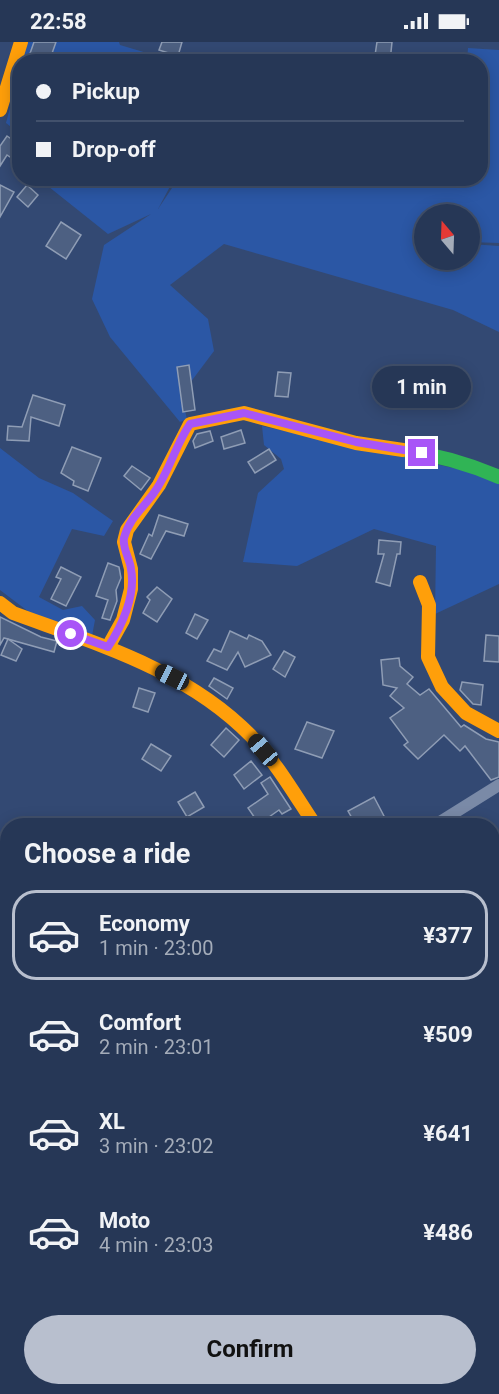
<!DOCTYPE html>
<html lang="en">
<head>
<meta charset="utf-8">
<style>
	:root { --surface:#263756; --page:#2e3f5c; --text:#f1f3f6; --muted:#a4acb9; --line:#42516c; --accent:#b8bfce }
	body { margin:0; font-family:Roboto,sans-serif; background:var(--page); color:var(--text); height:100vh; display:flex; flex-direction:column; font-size:22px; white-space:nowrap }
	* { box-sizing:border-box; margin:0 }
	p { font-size:20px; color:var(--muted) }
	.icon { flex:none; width:33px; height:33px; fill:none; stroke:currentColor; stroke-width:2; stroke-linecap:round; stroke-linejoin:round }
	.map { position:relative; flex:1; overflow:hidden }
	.drawer { position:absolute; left:0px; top:776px; width:500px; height:578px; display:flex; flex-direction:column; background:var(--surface); border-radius:24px 24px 0 0; box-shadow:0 3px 15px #0003,0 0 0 2px var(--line) }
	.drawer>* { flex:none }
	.banner { position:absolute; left:12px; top:12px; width:476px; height:132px; border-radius:24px; box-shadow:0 3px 15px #0003,0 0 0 2px var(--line); display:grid; align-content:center; height:132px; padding:0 24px; background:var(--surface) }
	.needle { width:39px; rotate:341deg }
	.buttons { position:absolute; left:414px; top:162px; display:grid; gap:12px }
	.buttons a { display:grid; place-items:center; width:66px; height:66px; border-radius:50%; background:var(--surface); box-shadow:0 3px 15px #0003,0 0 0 2px var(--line); font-size:30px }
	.end { position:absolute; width:27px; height:27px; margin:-14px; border:8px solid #a855f7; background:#fff; box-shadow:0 0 0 3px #fff }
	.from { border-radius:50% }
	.bubble { position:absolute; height:42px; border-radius:21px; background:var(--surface); box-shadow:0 3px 15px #0003,0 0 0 2px var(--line); font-size:20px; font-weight:700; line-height:42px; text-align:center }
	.car { position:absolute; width:18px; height:36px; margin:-18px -9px; border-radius:8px; box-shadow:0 0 4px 2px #0007; background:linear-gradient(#222 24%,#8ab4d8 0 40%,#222 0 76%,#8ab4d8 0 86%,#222 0) }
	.banner b { display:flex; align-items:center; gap:21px; height:57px; font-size:22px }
	.banner b+b { border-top:2px solid var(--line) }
	.banner i { width:15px; height:15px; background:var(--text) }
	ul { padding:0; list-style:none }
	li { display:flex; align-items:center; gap:18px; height:90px; margin:0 12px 9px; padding:0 12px; border:3px solid transparent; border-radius:24px }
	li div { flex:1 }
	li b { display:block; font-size:22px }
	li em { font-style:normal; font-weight:700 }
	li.active { border-color:var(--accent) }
	li>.icon { width:54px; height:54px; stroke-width:1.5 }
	h2 { padding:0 24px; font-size:27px; line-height:72px }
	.button { display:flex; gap:12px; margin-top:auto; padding:12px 24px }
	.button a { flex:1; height:69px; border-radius:36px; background:var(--accent); color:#111; font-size:24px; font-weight:700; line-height:69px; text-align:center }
	.status { display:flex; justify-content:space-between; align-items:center; height:42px; padding:0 30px; background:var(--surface); direction:ltr }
	.status svg { height:16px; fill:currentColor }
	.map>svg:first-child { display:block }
	.green { fill:#2b57a5 }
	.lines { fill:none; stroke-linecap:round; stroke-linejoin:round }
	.river { stroke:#2f4e86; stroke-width:21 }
	.building { fill:#4d6082; stroke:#8f9db5; stroke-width:1.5 }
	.street { stroke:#7a8aa7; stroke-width:12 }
	.fast { stroke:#30b455; stroke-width:14 }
	.slow { stroke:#ff9f0a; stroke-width:14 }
	.route { stroke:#a855f7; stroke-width:8 }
</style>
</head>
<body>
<div class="status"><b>22:58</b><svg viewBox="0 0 49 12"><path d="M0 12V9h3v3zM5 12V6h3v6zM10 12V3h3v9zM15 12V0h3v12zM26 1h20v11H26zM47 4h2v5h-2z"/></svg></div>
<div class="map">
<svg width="499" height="1352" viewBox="0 0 499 1352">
	<rect width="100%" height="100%" fill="#334973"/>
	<!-- green -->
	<g class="green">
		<path d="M27,0H119L120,3L174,19L22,20Z"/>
		<path d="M468,6L499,8V201L470,200V172H424L422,199L424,218H470V202L499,204V290L453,268L224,202L170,243L208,277L214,309L181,353L187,377L180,380L110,295L92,257L104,203L151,172L108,192L39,137H174L158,167L178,137L480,136V20L467,19Z"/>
		<path d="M19,31V91L6,81Z"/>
		<path d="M262,384L499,436V542L435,572L436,504L374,487L297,524L243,520L258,451L284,427L281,417L264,403Z"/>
		<path d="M0,406L39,436L73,451L113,479L104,494L72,487L39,555L63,568L82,564L95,578L92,594L29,570L0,548Z"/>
		<path d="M7,844V901L0,903V846Z"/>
		<path d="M0,1112L8,1116V1346H42L66,1352H0V1334L3,1335L0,1328Z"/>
		<path d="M53,1346H442L441,1352H85Z"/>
	</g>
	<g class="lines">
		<!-- river -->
		<g class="river">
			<path d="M0,1305L8,1303"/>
			<path d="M391,1346L393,1352"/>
		</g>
	</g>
	<!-- building -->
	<g class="building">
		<path d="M34,0H56L49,20H27Z"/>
		<path d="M162,0H182L178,14L159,8Z"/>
		<path d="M377,0H392L390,20H374Z"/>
		<path d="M7,94L20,103V113L16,119L7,113L0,124V104Z"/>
		<path d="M0,143L14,150L0,175Z"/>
		<path d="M27,143L38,153L28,165L17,155Z"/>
		<path d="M61,180L81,193L66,217L46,204Z"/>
		<path d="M189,323L195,368L183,370L177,325Z"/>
		<path d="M278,330L291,331L288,355L275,354Z"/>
		<path d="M33,353L65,363L59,384L31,375L29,399L7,398L8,384L22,385Z"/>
		<path d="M241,388L245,401L224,407L221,395Z"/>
		<path d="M210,389L213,399L195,406L193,399L197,392Z"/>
		<path d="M72,405L101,416L88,449L73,443L74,439L61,431Z"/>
		<path d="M269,407L276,418L255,431L248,420Z"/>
		<path d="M132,424L150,436L141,448L124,434Z"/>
		<path d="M159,473L188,482L184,494L166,489L151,517L140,512L149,492L152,494Z"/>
		<path d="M379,498L401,500L400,512H397L390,544L376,540L384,512H378Z"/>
		<path d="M108,521L119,525L121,536L116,548L117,559L110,578L102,576L108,558L96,554Z"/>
		<path d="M61,525L81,535L66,564L51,557L61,537L56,535Z"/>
		<path d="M157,545L172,557L157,580L143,571L150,558L147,555Z"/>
		<path d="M195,572L208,578L197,597L186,591Z"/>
		<path d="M0,575L41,595L57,599L54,610L4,596L0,603Z"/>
		<path d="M230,589L247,597L249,593L262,599L271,613L245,625L238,610L227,628L207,619L214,607L221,610Z"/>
		<path d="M486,593L499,594V620L484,619Z"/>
		<path d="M8,597L22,607L16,619L1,613Z"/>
		<path d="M284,609L295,615L285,635L273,627Z"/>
		<path d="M399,616L400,624L413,635L407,642L420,653L429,647L461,685L464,683L486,697L499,700V735L491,738L465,704L460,709L444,693L418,717L404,703L408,700L390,676L404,666L390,654L397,646L383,643L381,618Z"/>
		<path d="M214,636L233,646L227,657L209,644Z"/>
		<path d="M462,640L483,643L481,663L473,662L460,648Z"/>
		<path d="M139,646L155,651L148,670L133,665Z"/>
		<path d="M307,680L334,689L322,716L295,707Z"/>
		<path d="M226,686L239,698L224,715L211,703Z"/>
		<path d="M151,702L171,714L161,729L142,717Z"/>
		<path d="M251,719L262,733L244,747L234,733Z"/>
		<path d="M270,735L291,767L282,772L279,768L259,782L248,766L268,752L261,741Z"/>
		<path d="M195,750L204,765L187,775L178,760Z"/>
		<path d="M374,755L385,776L372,783H356L348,769Z"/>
	</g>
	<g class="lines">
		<!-- street -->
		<g class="street">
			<path d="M435,783L499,743"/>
			<path d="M492,940L499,947"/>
			<path d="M0,1006L8,1000"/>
			<path d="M492,1164H499"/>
		</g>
		<!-- fast -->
		<g class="fast">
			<path d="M403,408C438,413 467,421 499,435"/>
			<path d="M492,973L499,967"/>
			<path d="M0,1016L8,1015"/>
			<path d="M0,1094L8,1097"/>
			<path d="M192,1346L193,1352"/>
		</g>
		<!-- slow -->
		<g class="slow">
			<path d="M0,68L21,0"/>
			<path d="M420,540L429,563L428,615L442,645L466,671L499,689"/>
			<path d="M0,561L13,571C97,602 187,628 251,694C276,720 295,753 315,783"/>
			<path d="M108,605L123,578L131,547V527L124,500L127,488L159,443L190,382L244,371L356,401L403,408"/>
		</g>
	</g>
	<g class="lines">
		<!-- route -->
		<path class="route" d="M71,592L108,605C122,584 136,553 131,527C130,517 122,506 124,496C130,473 148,463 159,443C171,423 177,401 190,382L244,371L356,400L422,411"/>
	</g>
</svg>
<div class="buttons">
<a><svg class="needle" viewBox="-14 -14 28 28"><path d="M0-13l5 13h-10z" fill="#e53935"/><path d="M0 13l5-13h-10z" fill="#a4acb9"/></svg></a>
</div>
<i class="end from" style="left:71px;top:592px"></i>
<i class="end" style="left:422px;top:411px"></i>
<div class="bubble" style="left:372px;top:324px;width:99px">1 min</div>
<i class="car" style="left:172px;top:635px;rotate:296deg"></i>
<i class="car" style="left:263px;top:708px;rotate:320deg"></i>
<div class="banner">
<b><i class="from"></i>Pickup</b>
<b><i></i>Drop-off</b>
</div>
<section class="drawer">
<h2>Choose a ride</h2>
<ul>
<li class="active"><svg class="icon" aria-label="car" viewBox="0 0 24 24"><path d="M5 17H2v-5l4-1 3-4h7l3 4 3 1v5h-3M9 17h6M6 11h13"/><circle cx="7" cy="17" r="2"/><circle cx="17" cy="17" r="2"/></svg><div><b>Economy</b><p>1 min · 23:00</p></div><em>¥377</em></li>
<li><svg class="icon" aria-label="car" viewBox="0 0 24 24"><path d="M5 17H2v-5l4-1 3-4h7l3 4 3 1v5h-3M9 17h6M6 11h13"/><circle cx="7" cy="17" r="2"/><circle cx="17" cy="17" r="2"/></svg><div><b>Comfort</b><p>2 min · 23:01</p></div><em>¥509</em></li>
<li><svg class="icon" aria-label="car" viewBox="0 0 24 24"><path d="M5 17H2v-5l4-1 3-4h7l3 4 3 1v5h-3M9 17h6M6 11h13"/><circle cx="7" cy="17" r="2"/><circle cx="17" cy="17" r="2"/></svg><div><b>XL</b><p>3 min · 23:02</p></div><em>¥641</em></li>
<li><svg class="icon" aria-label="car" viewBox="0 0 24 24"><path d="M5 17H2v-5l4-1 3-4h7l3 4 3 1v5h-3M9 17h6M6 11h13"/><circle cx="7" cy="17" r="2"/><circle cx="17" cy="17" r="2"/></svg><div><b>Moto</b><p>4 min · 23:03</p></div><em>¥486</em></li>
</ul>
<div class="button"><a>Confirm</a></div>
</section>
</div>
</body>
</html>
